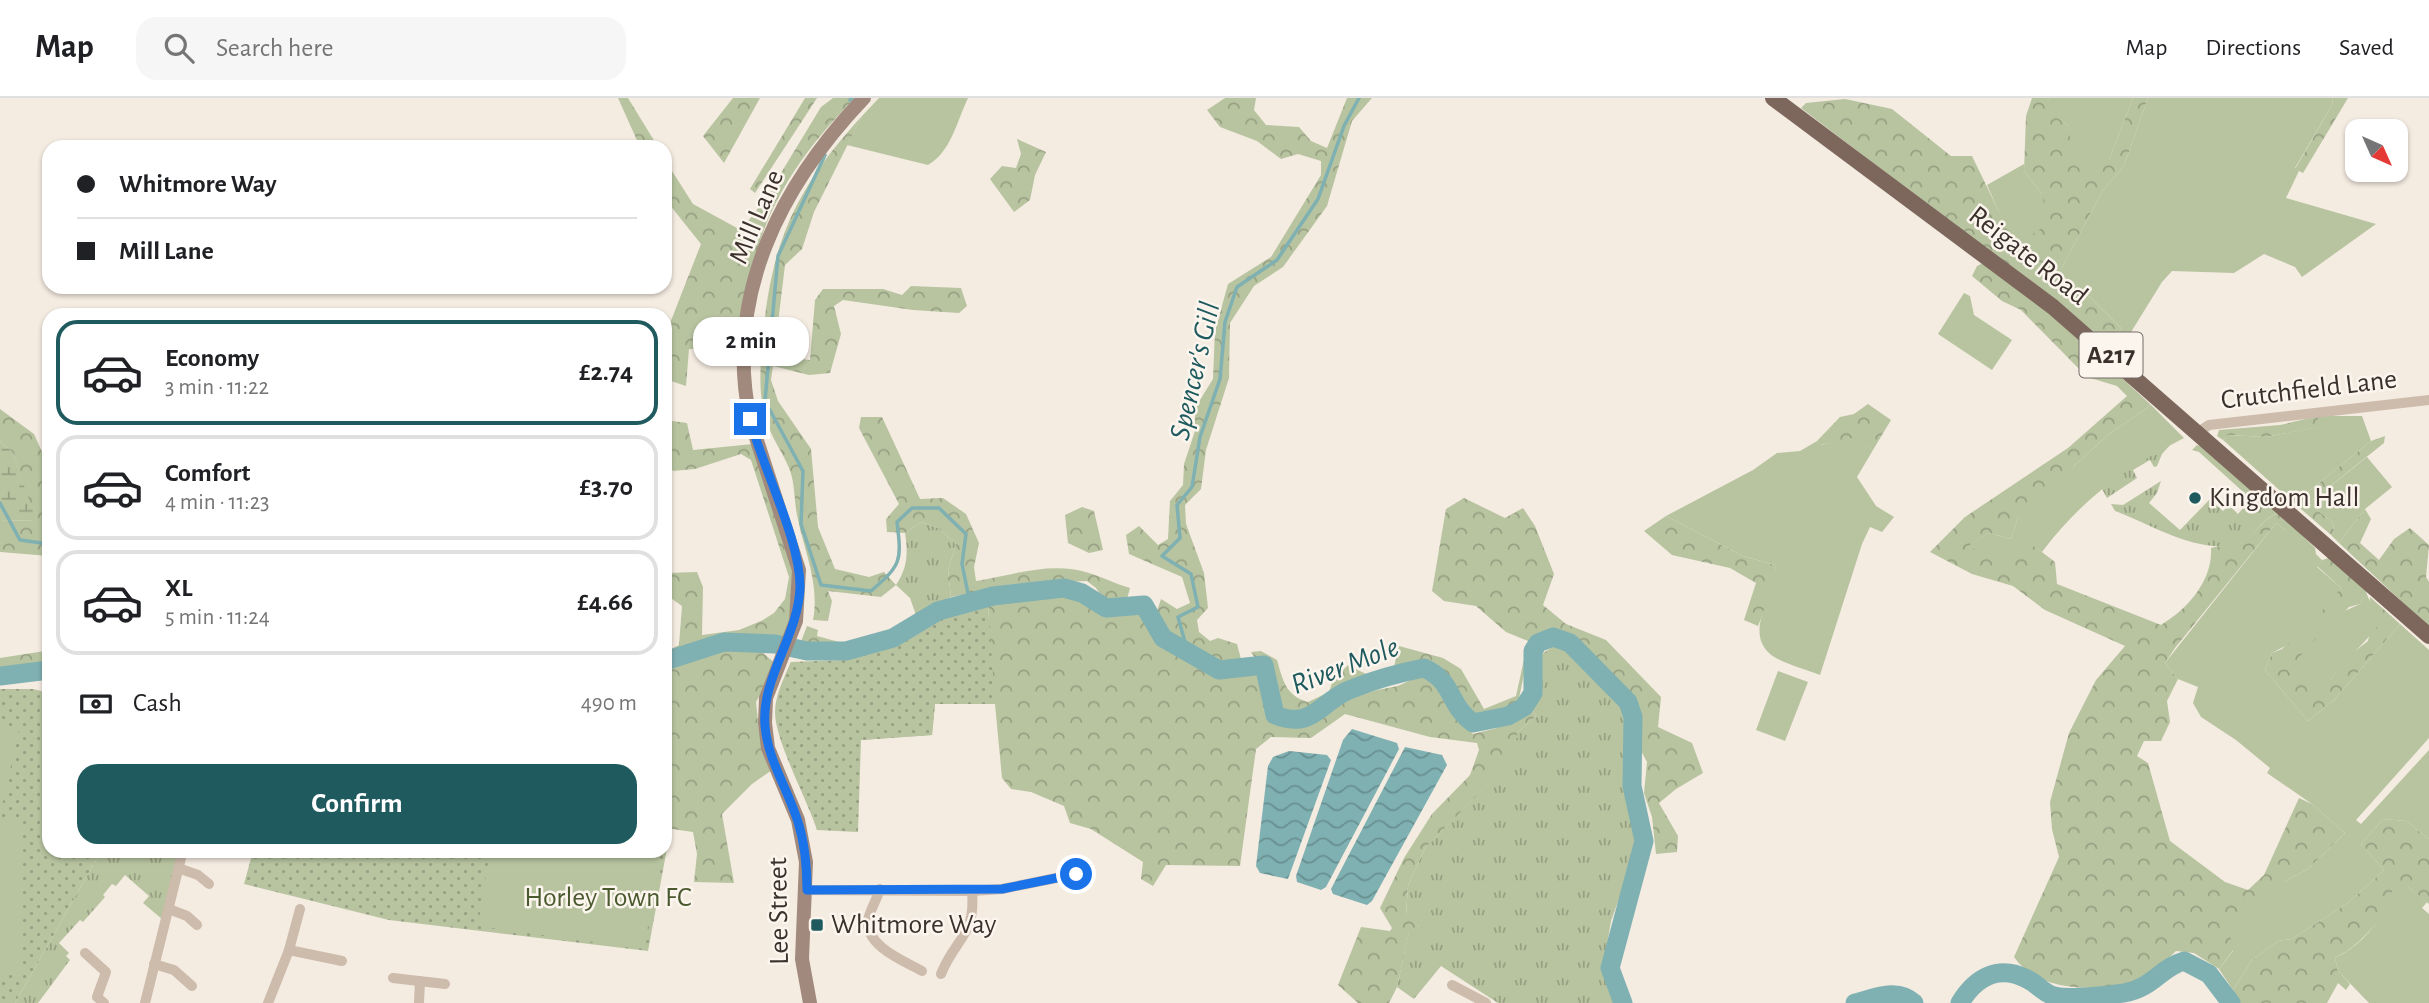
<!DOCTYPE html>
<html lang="en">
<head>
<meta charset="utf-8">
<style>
	:root { --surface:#fff; --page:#f6f6f6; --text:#202124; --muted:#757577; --line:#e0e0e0; --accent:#1f5a5e }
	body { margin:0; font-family:"Alegreya Sans",sans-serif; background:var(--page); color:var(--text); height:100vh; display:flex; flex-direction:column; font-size:26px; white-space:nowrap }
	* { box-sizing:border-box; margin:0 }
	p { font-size:23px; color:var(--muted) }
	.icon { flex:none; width:38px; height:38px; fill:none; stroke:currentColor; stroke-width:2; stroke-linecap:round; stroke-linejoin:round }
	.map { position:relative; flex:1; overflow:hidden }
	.side { position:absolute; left:42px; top:210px; width:630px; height:550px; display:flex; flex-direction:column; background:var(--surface); border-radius:21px; box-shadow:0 2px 5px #0004 }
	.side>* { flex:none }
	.guide { position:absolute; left:42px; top:42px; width:630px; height:154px; border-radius:21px; box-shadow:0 2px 5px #0004; display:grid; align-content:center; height:154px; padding:0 35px; background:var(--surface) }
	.needle { width:46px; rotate:135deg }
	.buttons { position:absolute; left:2345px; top:21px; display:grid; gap:14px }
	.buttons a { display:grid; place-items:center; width:63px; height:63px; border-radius:14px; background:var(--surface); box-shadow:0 2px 5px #0004; font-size:35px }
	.end { position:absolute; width:32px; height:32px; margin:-16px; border:9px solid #1a73e8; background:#fff; box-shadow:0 0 0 4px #fff }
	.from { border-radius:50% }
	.bubble { position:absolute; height:49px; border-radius:21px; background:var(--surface); box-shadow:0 2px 5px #0004; font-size:23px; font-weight:600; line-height:49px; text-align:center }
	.guide b { display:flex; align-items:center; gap:24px; height:66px; font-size:26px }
	.guide b+b { border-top:2px solid var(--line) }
	.guide i { width:18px; height:18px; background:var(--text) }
	ul { padding:12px 0 0; list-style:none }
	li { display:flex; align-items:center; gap:21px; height:105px; margin:0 14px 10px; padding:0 21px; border:4px solid var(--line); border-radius:21px }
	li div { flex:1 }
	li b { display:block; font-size:26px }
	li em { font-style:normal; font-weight:600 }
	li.active { border-color:var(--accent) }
	li>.icon { width:63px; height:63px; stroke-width:1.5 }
	.pay { display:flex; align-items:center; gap:18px; height:77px; padding:0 35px; font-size:26px }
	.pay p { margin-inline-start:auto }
	.button { display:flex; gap:14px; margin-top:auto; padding:14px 35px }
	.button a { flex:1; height:80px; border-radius:21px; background:var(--accent); color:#fff; font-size:28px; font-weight:600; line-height:80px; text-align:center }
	header { display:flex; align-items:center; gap:42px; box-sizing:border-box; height:98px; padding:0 35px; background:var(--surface); border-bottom:2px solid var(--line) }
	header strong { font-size:33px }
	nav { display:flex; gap:38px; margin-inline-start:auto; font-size:24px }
	.search { width:490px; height:63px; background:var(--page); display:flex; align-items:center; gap:18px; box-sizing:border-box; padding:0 24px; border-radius:21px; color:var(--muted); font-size:26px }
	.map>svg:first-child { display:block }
	.grass { fill:url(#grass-tufts) }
	.forest { fill:url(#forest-crowns) }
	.wetland { fill:url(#wetland-marsh) }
	.park { fill:url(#park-dots) }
	.garden { fill:#b8c4a0 }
	.water { fill:url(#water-waves) }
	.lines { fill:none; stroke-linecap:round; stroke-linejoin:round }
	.stream { stroke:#7fb0b2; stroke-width:3.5 }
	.river { stroke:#7fb0b2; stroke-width:19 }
	.street { stroke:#cdbbac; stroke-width:10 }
	.secondary { stroke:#a18a7d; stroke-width:14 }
	.primary { stroke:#7d675c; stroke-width:16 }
	.route { stroke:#1a73e8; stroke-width:9 }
	.poi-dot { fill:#1f5a5e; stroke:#fbf5ee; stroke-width:2.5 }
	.labels { text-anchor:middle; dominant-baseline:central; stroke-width:5; stroke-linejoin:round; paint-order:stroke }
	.shield { fill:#fbf5ee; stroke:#756b66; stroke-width:2 }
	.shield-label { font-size:26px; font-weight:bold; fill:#3b302b }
	.street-label { font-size:28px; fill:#3b302b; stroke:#fbf5ee }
	.poi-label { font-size:28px; fill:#3b302b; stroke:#fbf5ee; text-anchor:start }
	.park-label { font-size:28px; fill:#4a5a2e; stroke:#fbf5ee }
	.water-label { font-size:30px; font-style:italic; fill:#1f5a5e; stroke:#fbf5ee }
</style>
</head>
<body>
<header>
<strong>Map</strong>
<div class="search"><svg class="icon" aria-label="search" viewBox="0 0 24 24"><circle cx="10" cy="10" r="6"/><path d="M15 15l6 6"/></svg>Search here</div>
<nav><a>Map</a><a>Directions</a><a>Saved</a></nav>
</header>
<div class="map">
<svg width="2429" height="905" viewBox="0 0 2429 905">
	<defs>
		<pattern id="grass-tufts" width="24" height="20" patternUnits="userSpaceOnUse" patternTransform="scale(1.75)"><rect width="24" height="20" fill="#b8c4a0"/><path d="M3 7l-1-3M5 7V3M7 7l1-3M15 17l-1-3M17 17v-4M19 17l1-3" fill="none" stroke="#97a083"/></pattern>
		<pattern id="forest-crowns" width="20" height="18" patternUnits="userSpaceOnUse" patternTransform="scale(1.75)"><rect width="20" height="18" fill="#b8c4a0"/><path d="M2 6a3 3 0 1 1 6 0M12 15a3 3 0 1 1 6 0" fill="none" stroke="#97a083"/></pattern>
		<pattern id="wetland-marsh" width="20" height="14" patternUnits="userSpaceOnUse" patternTransform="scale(1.75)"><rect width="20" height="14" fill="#b8c4a0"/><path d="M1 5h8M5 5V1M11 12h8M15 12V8" fill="none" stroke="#97a083"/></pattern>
		<pattern id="park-dots" width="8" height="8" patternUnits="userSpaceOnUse" patternTransform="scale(1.75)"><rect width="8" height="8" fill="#b8c4a0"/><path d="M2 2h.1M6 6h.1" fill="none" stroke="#97a083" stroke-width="1.8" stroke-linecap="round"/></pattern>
		<pattern id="water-waves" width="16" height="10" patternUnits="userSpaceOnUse" patternTransform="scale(1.75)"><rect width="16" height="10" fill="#7fb0b2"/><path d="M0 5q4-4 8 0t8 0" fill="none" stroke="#699091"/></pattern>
	</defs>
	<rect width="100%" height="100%" fill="#f4ebe1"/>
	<!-- grass -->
	<g class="grass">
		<path d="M2171,346L2162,356L2157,368L2154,369L2150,362L2133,372L2137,380L2107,400L2101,389L2126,371Z"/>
		<path d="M2197,347L2205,350L2278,415C2260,421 2253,443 2234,447C2196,455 2150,426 2115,413L2111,406L2123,407L2161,383L2157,395L2149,405L2180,432L2210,401L2223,413L2229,407L2238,416L2251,401L2199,354L2192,352Z"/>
		<path d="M921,424L938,430L956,446L948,472L951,499L916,517L910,500L896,487C908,469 908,455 905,435Z"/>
		<path d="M1552,549L1563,550L1583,564L1616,597L1627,618L1628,696L1640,742L1611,823L1603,871L1618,905H1498L1441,868L1414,901L1397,889L1409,833L1423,832L1406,817L1408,788L1425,750L1509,664L1518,634L1536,618L1532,611C1544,588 1539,581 1542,556Z"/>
		<path d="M101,753H180L162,821L143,805L149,798L125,777L116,788L112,786L103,797L105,799L83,824L80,822L59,845L69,855L66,858L70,862L38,905H15Z"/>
	</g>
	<!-- forest -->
	<g class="forest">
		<path d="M618,0H628L658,49H640Z"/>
		<path d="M733,0H760L724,65L703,38Z"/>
		<path d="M805,0H817L755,95L750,91Z"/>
		<path d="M833,0H855C811,44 771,97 756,158C748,189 745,222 739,253L689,251L686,288L665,281V238L701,146L665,101V62L693,106L737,130L748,123L764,103L821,9Z"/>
		<path d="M1225,0H1256L1254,12L1266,27L1299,29L1311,43L1327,50L1347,0H1372L1352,23L1327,108L1283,169L1254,188L1230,225L1229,280L1206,352L1201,391L1185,407L1186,426L1204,475L1208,510L1197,522L1199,534L1210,543L1218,540L1237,546L1242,565L1226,568L1198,554L1168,535L1157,513L1161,501L1177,511L1190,505L1182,479L1129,456L1126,437L1139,428L1158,447L1168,441L1170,403L1183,387L1184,366L1195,333V310L1213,281L1215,233L1228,186L1271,159L1321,77V63L1298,56L1281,61L1257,43L1220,29L1207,12Z"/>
		<path d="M2032,0H2049L2046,10L2070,29V44L2109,62L2133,0H2148L2124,68L2103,92L2059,175L2091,200L2121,230L2116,241L2106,243L1801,10L1806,5L1845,1L1892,11L1951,58H1972L2003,122L2042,96L2024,73L2026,18Z"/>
		<path d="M2333,0H2348L2303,75L2295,71L2332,7Z"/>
		<path d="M862,18L814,114L802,151L785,167L774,258L810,262L815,202L823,191H883L902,197L911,188L961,190L967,208L959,215L913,212L843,202L834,208L841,236L830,275L809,277L773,268L771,282L778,303L811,351L818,429L835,471L869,479L884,474L896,487L881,499L828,493L832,503L828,523L813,522C820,486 804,453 797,417C794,402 795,384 789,370C783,355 773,342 768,327C758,301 760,274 762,248C770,147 794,92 862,18Z"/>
		<path d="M1017,41L1046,54L1035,77L1030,102L1014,114L990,81L1002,68L1016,70L1021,56Z"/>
		<path d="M1983,165L2066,228L2151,307L2109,336L2018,419L2011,441L1989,435L1969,448L2030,445L2055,464L2057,486L2161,527C2188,511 2213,482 2211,450C2224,446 2235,448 2245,441C2258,433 2264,420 2278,415L2294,429L2289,435L2276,425L2175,550L2165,565L2178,581L2167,603L2170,624L2161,643H2144L2137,658L2148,665L2170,743L2225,784L2248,792L2264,777L2299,700L2312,706L2345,735L2308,771L2285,783L2219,871L2194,855L2176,853C2165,863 2151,880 2137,883C2099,894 2039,895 2014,859L2059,759L2052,731L2050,704L2069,635L2096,582L2125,548L2045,512L2013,488L1972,476L1930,454L1965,419L2068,350L2127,298L2117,288L2087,279L2021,212L2002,203L1972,178L1977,168Z"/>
		<path d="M1868,306L1891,322L1873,352L1852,341L1820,347L1817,343L1840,319L1854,316Z"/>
		<path d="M0,311L34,336L49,369V458L0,454V422L35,423L13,355L0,343Z"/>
		<path d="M2319,318L2318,329L2266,339L2228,337L2223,342L2217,338L2219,332L2280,327Z"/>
		<path d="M861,319H882L920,401L943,400L966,416L979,445L974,469L976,483C1013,477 1051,463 1089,475C1103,479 1115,486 1130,490L1127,501H1103L1096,490L1087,483L1014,486L951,499L948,472L956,446L938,430L921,424L905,435L887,434L886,421L899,406L859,330Z"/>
		<path d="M665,322L687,325L693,352L753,346L792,450L796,507L782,540L702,545L665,559V554L679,547L682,508L665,496V475L697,474L703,489L702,537L739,532L761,523L774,515L785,501L789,479L751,362L741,356L695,371L673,373L665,362Z"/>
		<path d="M2385,338L2384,345L2309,405L2333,425L2334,433L2331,437L2294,405L2371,343Z"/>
		<path d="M1464,400L1505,420L1523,410L1535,428L1554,476L1543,507L1566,526L1606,542L1661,599L1658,629L1692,645L1703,675L1676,691L1659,705L1678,738L1677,754L1656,756L1652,719L1644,695L1647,664L1639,649L1640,614L1573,543L1551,533L1531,542L1518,605L1491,616L1473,618C1441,586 1454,551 1393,573L1399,548L1443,560L1461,571L1484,611L1516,598L1528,543L1506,534L1476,508L1444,503L1432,493L1446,411Z"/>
		<path d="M1082,409L1094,413L1103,452L1089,455L1068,445L1065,417Z"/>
		<path d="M2365,411L2371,421L2360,445L2379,462L2394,441L2410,430L2429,447L2426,479L2429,484V529L2339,445Z"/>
		<path d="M1666,418L1743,458L1775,467L1777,481L1758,528L1744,522L1756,485L1730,470L1672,457L1644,433Z"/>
		<path d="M2329,460L2367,493L2360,506L2349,509L2296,564L2330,582L2345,561L2368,543L2374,515L2369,508L2370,499L2400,526L2335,601L2308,623L2265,572L2272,555L2282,551L2341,490L2317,468L2322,462Z"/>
		<path d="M1063,493C1097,505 1100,518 1138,512C1148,520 1150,529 1157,539C1167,554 1199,571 1217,576C1235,580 1248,568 1264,578L1268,612L1272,623C1302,639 1319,619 1344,603C1359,594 1380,592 1397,588C1408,585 1414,577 1426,576L1443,587L1448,605L1473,636L1497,630L1532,611L1536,618L1518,634L1510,664L1425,750L1408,788L1406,816L1423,832L1420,839L1409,834L1397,889L1389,905H1358L1338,887L1361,829L1390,833L1392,830L1380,810L1404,760L1432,716L1470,677L1479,652L1477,645L1430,639L1345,616L1311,640L1271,639L1256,651L1240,768L1166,767L1153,788L1141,781L1143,764L1091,731L1070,725L1064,708L1031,694L1011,691L1002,680L995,606H935L932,637L861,642L809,707C786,648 762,627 791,564L805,577L989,522L988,506Z"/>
		<path d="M807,528L818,532L817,538L839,544V547L800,546Z"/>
		<path d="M717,551L761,553L777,567L756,604L759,633L772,672L752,686L722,716L734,785L694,784L697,756L693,734L665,730V570Z"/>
		<path d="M45,553L49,554V564L0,570V560Z"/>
		<path d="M1261,553L1277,562C1283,583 1286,598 1308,604L1329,594L1333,582L1348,567L1366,576L1363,583C1356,584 1347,585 1341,589C1317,602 1315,626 1279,613C1272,597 1275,582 1269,565L1255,560L1251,554Z"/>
		<path d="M2383,721L2406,723L2429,741V806L2408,789C2383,814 2367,844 2335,860L2338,873L2350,886L2346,892L2338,885L2327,905H2240L2233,892L2252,862L2278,843L2292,841L2349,804L2384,772L2361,746Z"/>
	</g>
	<!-- wetland -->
	<path class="wetland" d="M0,343L13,355L36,423L0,422Z"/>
	<!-- park -->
	<g class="park">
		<path d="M988,506L995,606H935L932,637L861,642L858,734L817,732C807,701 776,645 775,615C775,597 784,580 791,564L843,562L877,553L905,540L931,521Z"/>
		<path d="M0,591H33L49,595V752L101,753L15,905H0Z"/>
		<path d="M665,716L673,718L648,853L389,822L244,786L253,753L665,752Z"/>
	</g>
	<!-- garden -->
	<g class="garden">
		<path d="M879,0H968C957,23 951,54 928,67L847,47L862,18Z"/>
		<path d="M2049,0H2133L2109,62L2081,71L2070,65V29L2045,10Z"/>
		<path d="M2148,0H2333L2332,7L2295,70L2299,73L2286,100L2376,126L2302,179L2295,169L2264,156L2234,175L2172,173L2162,184L2123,247L2116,241L2121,230L2091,200L2059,175L2103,92L2124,68Z"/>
		<path d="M2024,66V73L2042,96L2048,126L2028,139L2003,123L1987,87Z"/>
		<path d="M1964,195L1970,198L1974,217L2012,242L1992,272L1938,236Z"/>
		<path d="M2151,307L2184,340C2125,370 2083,400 2042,454L2030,446L2002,466L1968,448L1989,435L2011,441L2018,419L2030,399L2074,368L2109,336Z"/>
		<path d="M2319,318H2362L2371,343L2294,405L2223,342L2228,337L2266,339L2317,329Z"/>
		<path d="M1852,340L1873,352L1857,379L1876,408L1894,419L1882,434L1870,429L1862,446L1820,577C1805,571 1780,565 1769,555C1743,529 1779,496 1775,467L1743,458L1666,418L1753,372L1777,355L1800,353L1817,343L1821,347Z"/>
		<path d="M2367,359L2392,389L2365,411L2339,445L2331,437L2334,433L2333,425L2309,405Z"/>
		<path d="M2276,425L2288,434L2294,429L2315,450L2316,456L2322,462L2317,469L2341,490L2300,540L2272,555L2265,572L2308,623L2335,601L2400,526L2429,552V640L2356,722L2361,726L2429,652V741L2406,723L2383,721L2361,746L2384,772L2349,804L2292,841L2278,843L2252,862L2233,892L2219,871L2233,853L2229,831L2285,783L2308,771L2345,735L2312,706L2267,675L2270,670L2236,642L2201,619L2193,605L2198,589L2178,581L2165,565Z"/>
		<path d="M2366,494L2379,526C2364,547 2345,561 2330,582L2308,581L2295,564L2338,516L2360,506Z"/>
		<path d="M1778,573L1808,584L1785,643L1756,632Z"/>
		<path d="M0,628L19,632L2,708H0Z"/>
		<path d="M0,719L21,721L22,877L0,876Z"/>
		<path d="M490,753H661L644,851L478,828Z"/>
		<path d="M2396,789H2408L2427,804L2422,810L2429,816V905H2369L2338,873L2335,860C2358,849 2371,833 2386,812L2383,804Z"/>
	</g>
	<!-- water -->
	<g class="water">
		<path d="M1352,631L1397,645L1399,651L1326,789L1321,792L1297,784L1296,778L1343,642Z"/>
		<path d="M1405,649L1442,657L1447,667L1372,803L1367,807L1333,796L1331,791Z"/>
		<path d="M1289,653L1327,657L1331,662L1288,781L1260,775L1256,768L1268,668L1273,659Z"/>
	</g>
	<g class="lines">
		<!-- stream -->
		<g class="stream">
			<path d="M850,2L852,0"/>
			<path d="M825,57L778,158L765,303L803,373L801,426L821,487L871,493C901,467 902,464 897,424L912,410H939L966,436L962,466L970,505"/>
			<path d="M0,405L20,442L49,446"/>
			<path d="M1188,555L1178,519L1198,509L1191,476L1162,458L1180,440L1177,407L1192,389L1200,339L1220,281L1225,224L1237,189L1277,162L1318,101L1344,28L1359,0"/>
		</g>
		<!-- river -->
		<g class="river">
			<path d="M665,563L724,544L775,546L807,553H846L893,540L938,513L993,498L1064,490L1082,495L1106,510L1144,507L1163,540L1219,572L1264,567L1275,617C1313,632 1320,604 1349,592C1373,582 1398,575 1424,570C1454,583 1448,607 1473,625L1508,618L1524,609L1533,595V553L1538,545L1553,539L1570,545L1628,604L1633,619L1632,688L1644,743L1610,870L1623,905"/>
			<path d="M0,578L49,572"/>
			<path d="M1855,905C1875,900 1897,889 1914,905"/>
			<path d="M1960,905C1975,880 1998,866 2027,881C2036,885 2045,896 2054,898C2069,902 2108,897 2124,895C2153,890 2160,870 2184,863L2209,876L2231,905"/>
		</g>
		<!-- street -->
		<g class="street">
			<path d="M2197,335L2209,327L2429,302"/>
			<path d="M181,771L198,777L209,786"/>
			<path d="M880,791C877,801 870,812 868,822C865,848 904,863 922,873"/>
			<path d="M807,792L972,793L1002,791L1076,776"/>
			<path d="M169,811L187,818L197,827"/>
			<path d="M289,852L342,863"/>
			<path d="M85,855L106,874L97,899L104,905"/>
			<path d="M154,866L174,872L192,888"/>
			<path d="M941,876C956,839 976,838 972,793"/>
			<path d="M393,880L445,886"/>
			<path d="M1452,887L1486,905"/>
			<path d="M145,905L183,752"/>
			<path d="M268,905L289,852L300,811"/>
			<path d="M419,905L420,883"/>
		</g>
		<!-- secondary -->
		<path class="secondary" d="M810,905L802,861L806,764L798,722L768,650L765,625L766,600L796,523L799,472L750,321C724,197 781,87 864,0"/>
		<!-- primary -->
		<path class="primary" d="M1773,0L2053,209L2429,538"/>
	</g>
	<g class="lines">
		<!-- route -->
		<path class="route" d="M750,321C762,369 801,443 800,490C798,539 761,579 765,628C768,663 788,691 798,724C805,746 807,769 807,792L1002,791L1076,776"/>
	</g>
	<!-- markers -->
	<g class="poi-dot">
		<circle cx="2195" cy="400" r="7"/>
		<rect x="810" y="820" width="14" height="14" rx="3.5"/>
	</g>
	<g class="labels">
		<!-- shield labels -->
		<rect class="shield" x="2079.5" y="234.5" width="63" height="45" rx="5"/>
		<g class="shield-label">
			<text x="2111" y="257">A217</text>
		</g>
		<!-- street labels -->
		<g class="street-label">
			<text transform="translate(757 119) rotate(-67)">Mill Lane</text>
			<text transform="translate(2028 158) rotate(38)">Reigate Road</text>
			<text transform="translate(2309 292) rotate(-7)">Crutchfield Lane</text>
			<text transform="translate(779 813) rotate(-91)">Lee Street</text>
		</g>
		<!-- poi labels -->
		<g class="poi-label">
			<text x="2209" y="400">Kingdom Hall</text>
			<text x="831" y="827">Whitmore Way</text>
		</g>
		<!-- park labels -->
		<g class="park-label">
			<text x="608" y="800">Horley Town FC</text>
		</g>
		<!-- water labels -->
		<g class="water-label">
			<text transform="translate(1195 273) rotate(-77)">Spencer's Gill</text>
			<text transform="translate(1345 568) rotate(-21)">River Mole</text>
		</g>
	</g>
</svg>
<div class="buttons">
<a><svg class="needle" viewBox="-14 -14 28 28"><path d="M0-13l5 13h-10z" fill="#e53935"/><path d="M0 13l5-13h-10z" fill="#757577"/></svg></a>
</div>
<i class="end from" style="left:1076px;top:776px"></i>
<i class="end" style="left:750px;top:321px"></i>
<div class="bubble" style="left:693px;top:219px;width:116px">2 min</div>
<div class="guide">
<b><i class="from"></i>Whitmore Way</b>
<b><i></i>Mill Lane</b>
</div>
<section class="side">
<ul>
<li class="active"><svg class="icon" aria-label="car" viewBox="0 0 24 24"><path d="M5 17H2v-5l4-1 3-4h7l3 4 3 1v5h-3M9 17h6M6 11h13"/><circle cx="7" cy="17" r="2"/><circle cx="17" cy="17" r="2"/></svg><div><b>Economy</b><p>3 min · 11:22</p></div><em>£2.74</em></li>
<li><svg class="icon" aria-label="car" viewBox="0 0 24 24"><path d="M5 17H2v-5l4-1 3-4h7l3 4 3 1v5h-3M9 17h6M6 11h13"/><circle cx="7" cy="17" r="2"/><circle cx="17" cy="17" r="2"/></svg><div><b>Comfort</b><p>4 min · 11:23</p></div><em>£3.70</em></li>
<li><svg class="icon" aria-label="car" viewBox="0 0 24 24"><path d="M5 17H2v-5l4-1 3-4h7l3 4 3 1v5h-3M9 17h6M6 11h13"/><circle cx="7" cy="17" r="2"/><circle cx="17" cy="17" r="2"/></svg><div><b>XL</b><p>5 min · 11:24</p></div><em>£4.66</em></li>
</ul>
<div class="pay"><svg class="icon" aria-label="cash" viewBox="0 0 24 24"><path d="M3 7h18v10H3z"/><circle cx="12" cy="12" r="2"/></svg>Cash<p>490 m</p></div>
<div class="button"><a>Confirm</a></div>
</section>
</div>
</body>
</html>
